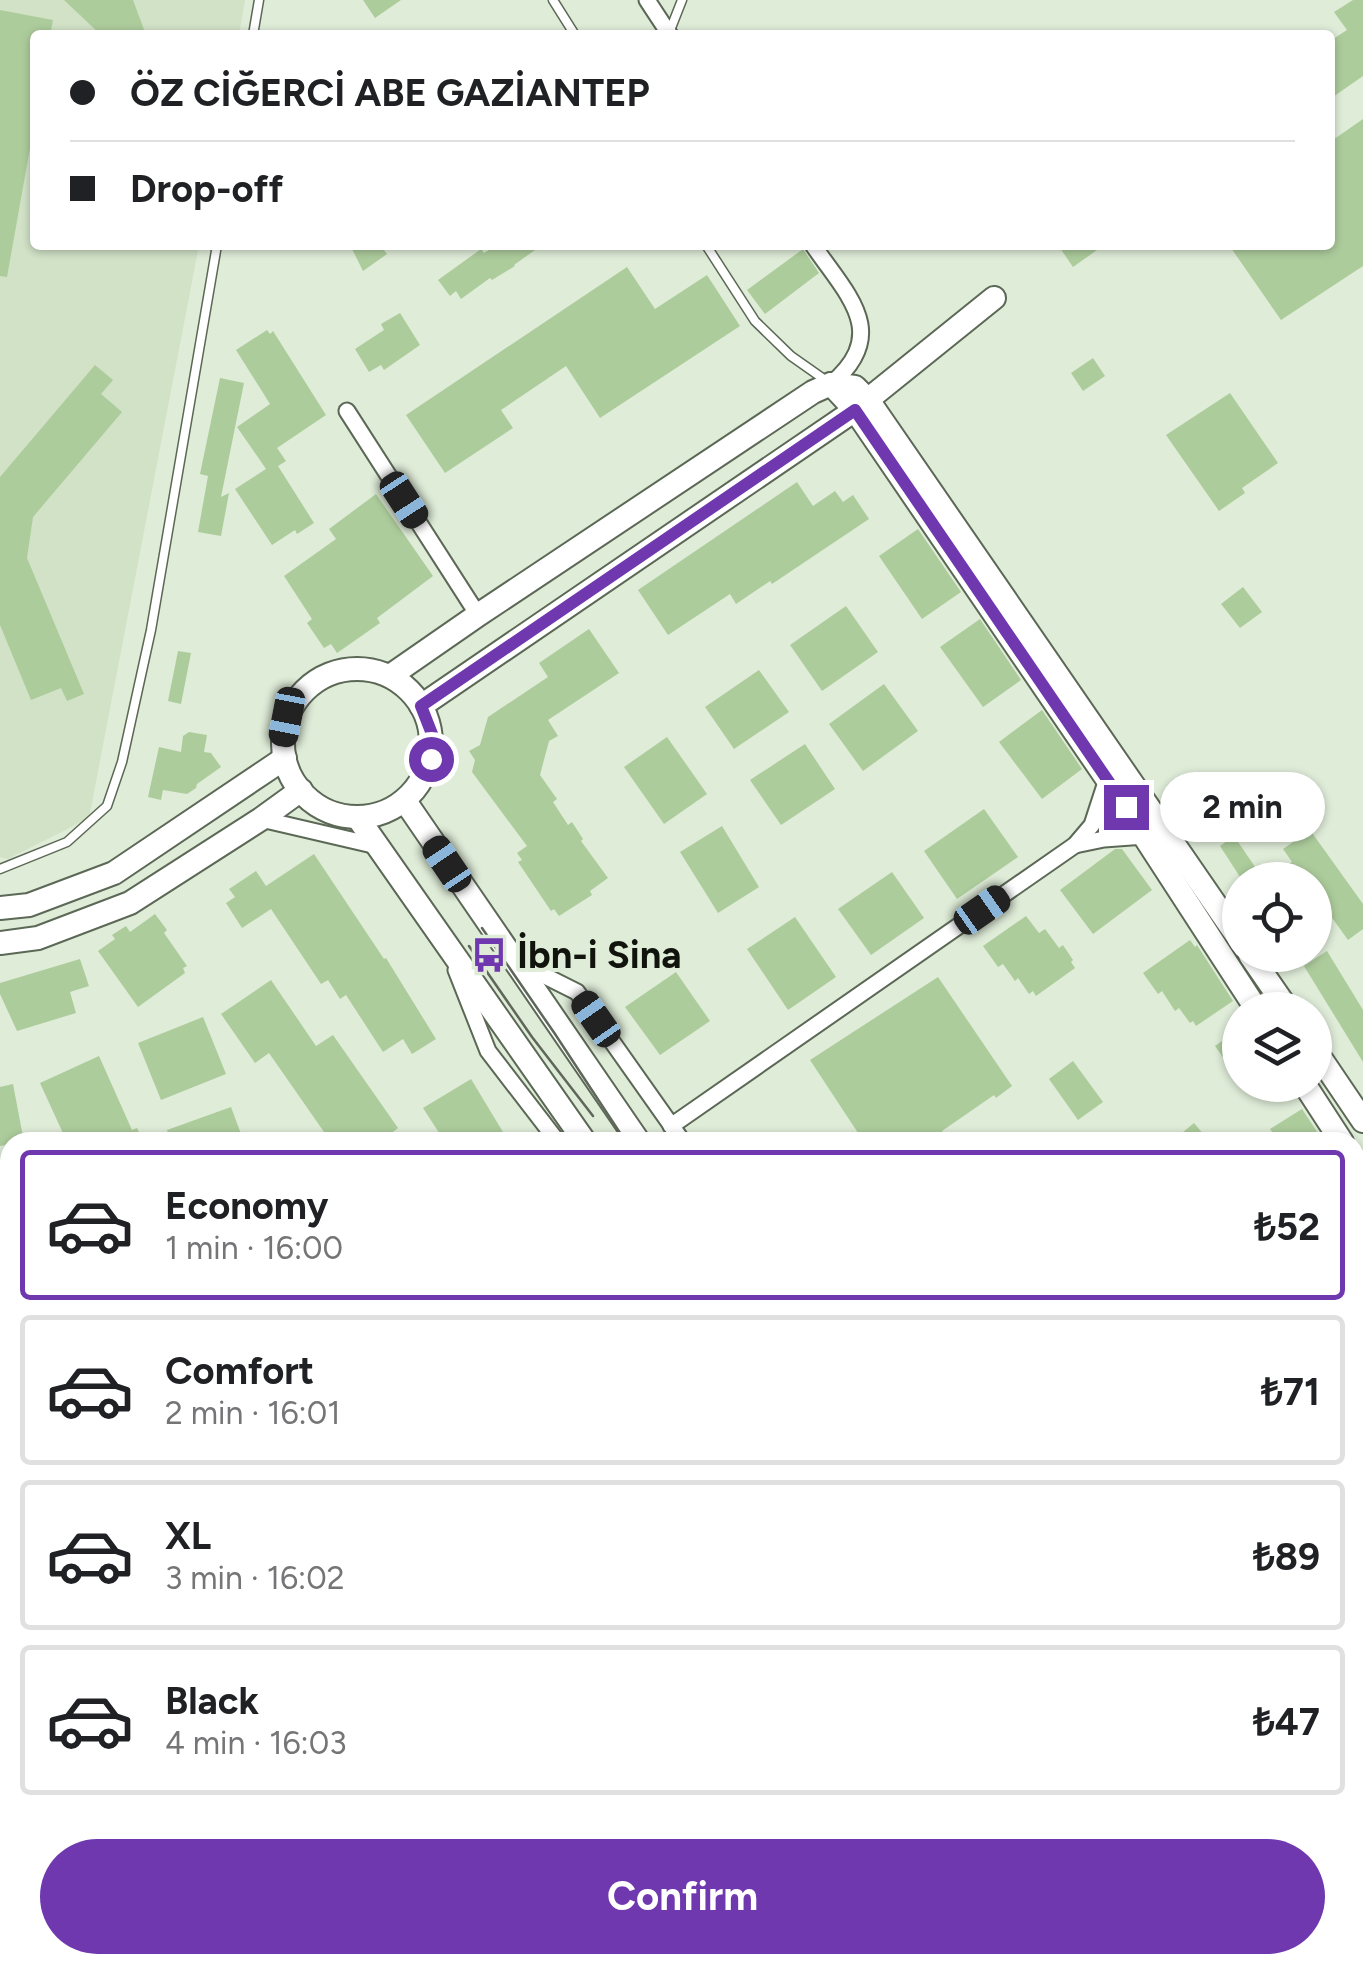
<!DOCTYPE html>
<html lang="en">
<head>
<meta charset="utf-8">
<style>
	:root { --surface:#fff; --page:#f2f2f2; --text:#202124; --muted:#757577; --line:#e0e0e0; --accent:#6f38af }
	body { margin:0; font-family:Figtree,sans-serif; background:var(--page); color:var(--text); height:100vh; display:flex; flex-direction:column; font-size:38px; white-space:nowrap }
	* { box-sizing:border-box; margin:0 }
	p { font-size:32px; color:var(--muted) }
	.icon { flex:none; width:55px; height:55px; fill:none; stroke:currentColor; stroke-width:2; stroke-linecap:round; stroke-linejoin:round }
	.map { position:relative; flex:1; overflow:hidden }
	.side { position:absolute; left:0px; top:1132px; width:1365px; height:842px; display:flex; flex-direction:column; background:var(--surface); border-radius:30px 30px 0 0; box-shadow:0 2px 8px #0004 }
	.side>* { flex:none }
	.guide { position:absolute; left:30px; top:30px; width:1305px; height:220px; border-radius:10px; box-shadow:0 2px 8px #0004; display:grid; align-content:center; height:220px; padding:0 40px; background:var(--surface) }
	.fabs { position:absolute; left:1222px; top:862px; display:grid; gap:20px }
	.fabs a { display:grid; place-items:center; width:110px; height:110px; border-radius:50%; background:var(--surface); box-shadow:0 2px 8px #0004; font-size:50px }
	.end { position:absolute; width:45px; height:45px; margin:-22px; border:12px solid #6f38af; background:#fff; box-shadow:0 0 0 5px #fff }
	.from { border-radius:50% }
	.bubble { position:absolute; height:70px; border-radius:35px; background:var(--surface); box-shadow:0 2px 8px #0004; font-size:32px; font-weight:700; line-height:70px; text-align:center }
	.car { position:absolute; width:30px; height:60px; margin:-30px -15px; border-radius:12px; box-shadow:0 0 8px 2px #0007; background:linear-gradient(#222 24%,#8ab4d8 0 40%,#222 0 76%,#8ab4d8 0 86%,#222 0) }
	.guide b { display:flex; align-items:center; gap:35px; height:95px; font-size:38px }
	.guide b+b { border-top:2px solid var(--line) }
	.guide i { width:25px; height:25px; background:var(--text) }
	ul { padding:18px 0 0; list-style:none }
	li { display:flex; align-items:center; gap:30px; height:150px; margin:0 20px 15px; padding:0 20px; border:5px solid var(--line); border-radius:10px }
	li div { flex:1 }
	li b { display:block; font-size:38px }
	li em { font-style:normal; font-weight:700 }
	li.active { border-color:var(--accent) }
	li>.icon { width:90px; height:90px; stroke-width:1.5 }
	.primary-button { display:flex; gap:20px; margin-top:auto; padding:20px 40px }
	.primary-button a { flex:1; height:115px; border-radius:60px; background:var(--accent); color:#fff; font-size:40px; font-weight:700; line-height:115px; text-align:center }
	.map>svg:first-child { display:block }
	.built { fill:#d1e2c7 }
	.building { fill:#adcc9c }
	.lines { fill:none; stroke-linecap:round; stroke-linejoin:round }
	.lane-casing { stroke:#5c6856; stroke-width:11 }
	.street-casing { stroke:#5c6856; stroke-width:19 }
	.secondary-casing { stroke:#5c6856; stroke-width:26 }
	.lane { stroke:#fff; stroke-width:8 }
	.street { stroke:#fff; stroke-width:15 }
	.secondary { stroke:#fff; stroke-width:22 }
	.tram { stroke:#5f665a; stroke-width:2.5 }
	.route { stroke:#6f38af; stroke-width:12 }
	.labels { text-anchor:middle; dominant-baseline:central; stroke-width:8; stroke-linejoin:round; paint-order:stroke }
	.poi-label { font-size:38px; font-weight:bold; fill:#10140d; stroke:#dfecd8; text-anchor:start }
</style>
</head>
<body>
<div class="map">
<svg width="1363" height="1973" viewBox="0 0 1363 1973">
	<rect width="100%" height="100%" fill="#dfecd8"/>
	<!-- built -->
	<path class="built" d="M0,0H245L239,35H35V245H199L89,818L8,859L0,857Z"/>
	<!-- building -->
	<g class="building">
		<path d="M64,0H133L146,35H101Z"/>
		<path d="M363,0H401L375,18Z"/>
		<path d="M1353,0H1363V76L1330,99V41L1347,30L1334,12Z"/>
		<path d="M0,10L53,20L50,35H35V120L7,277L0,276Z"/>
		<path d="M1363,119V266L1281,320L1229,245H1330V142Z"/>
		<path d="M350,245H380L387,254L363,271Z"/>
		<path d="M497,245H542L514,265L515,266L492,280L490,278L461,299L456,291L450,296L438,280L481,249L484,253Z"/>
		<path d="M1058,245H1104L1073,267Z"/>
		<path d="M803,249L819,273L765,314L747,290Z"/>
		<path d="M627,267L655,309L707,275L740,326L600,418L566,366L501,410L513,428L445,473L406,415Z"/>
		<path d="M400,313L420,345L384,370L381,365L369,372L355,349L384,330L381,324Z"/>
		<path d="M267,330L270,334L273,331L326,415L277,448L286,461L278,466L314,523L297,534L295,530L272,545L235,489L266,469L237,427L270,404L236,350Z"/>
		<path d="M1093,358L1105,376L1083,391L1071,373Z"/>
		<path d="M95,365L113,380L101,394L122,412L33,517L27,558L84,694L67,701L61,688L31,700L0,625V477Z"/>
		<path d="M220,378L244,383L221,497L229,493L221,536L198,532L208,476L200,474Z"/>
		<path d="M1230,393L1278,463L1242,488L1245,493L1219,511L1166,435Z"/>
		<path d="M797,482L813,506L835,491L843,502L853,495L869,519L772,584L770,581L736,604L730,594L668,635L638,590Z"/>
		<path d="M376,494L433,576L377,618L380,623L337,653L331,644L324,648L307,623L312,619L284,576L336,539L329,529Z"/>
		<path d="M918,529L961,592L922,619L879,556Z"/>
		<path d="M1243,587L1262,612L1240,628L1221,604Z"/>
		<path d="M846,606L878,652L822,691L790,645Z"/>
		<path d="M980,619L1021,680L983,707L940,647Z"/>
		<path d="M589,629L619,673L548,720L558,736L549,741L540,775L557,799L553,802L568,825L572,822L583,839L581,841L608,878L590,891L592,895L559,916L554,909L551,911L518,862L522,860L517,853L527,846L472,772L475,760L469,751L480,745L488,717L548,677L539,663Z"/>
		<path d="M178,651L191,653L181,704L168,701Z"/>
		<path d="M759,670L789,712L734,749L705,707Z"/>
		<path d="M884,684L918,731L863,771L829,724Z"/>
		<path d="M1042,710L1082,769L1042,799L999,742Z"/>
		<path d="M189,732L207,735L204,752L211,753L221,767L197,784L196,788L187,794L163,790L161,800L148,797L159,747L181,752L183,736Z"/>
		<path d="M667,737L707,794L664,824L624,767Z"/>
		<path d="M805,744L835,789L781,825L750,780Z"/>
		<path d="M984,809L1018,857L957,899L924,851Z"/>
		<path d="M722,826L759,887L718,913L680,852Z"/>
		<path d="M1310,830L1363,904V929L1348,940L1315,894V880H1305L1300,873L1289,880H1265L1292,862L1283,849Z"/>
		<path d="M1234,836L1264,880H1242L1220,846Z"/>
		<path d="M1115,849H1122L1152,890L1093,934L1060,890Z"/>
		<path d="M314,854L384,959L386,958L436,1039L412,1054L403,1039L383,1052L346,995L340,999L328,980L321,984L271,909L242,928L226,903L235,897L229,889L256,871L266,886Z"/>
		<path d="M892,872L924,918L871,955L838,909Z"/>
		<path d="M155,914L167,930L164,933L187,966L183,968L185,973L138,1007L98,951L115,939L112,935L126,926L130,932Z"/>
		<path d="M1026,916L1039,933L1045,929L1059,948L1063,945L1073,960L1071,962L1075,968L1036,996L1033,991L1029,994L1018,978L1015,981L1003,964L998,967L983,946Z"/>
		<path d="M795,917L836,977L788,1010L747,949Z"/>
		<path d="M1190,940L1195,947L1197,945L1233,1001L1196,1026L1193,1021L1190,1023L1179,1008L1175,1011L1162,991L1158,994L1143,973Z"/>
		<path d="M1327,951L1363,1010V1062L1304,966Z"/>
		<path d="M80,959L89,986L70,992L76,1013L17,1031L0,994V983Z"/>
		<path d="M676,972L710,1021L660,1055L625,1007Z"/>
		<path d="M938,977L1012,1086L996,1098L994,1095L942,1131L946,1137L937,1142H864L810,1060Z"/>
		<path d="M271,980L316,1046L333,1035L398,1128L393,1132L400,1142H331L269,1053L255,1063L221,1014Z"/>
		<path d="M203,1017L226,1074L161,1100L138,1043Z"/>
		<path d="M1240,1028V1082L1215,1046Z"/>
		<path d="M99,1056L132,1130L137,1128L144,1142H67L40,1083Z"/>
		<path d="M1073,1061L1103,1102L1078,1120L1049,1079Z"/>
		<path d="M471,1079L509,1142H445L423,1108Z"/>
		<path d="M13,1084L24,1142L0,1146V1087Z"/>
		<path d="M231,1107L244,1142H171L167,1130Z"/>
		<path d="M1302,1109L1324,1142H1279L1270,1129Z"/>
		<path d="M1194,1123L1210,1142H1171Z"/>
	</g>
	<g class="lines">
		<defs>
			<g id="lane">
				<path d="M553,0L575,35"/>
				<path d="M669,33L682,0"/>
				<path d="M253,35L259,0"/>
				<path d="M706,245L755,321L791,356L828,382"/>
				<path d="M0,869L67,842L107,806L122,762L151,630L217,245"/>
			</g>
			<g id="street">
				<path d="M647,0L670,35"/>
				<path d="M813,245C847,295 891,333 831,384"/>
				<path d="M347,411L478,615"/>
				<path d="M261,819L377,846"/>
				<path d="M1075,845L1104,839L1145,836"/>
				<path d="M517,962L577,992L683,1142"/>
				<path d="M456,970L488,1051L558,1142"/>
				<path d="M671,1126L1075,845L1092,825L1107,779"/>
				<path d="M1355,1232L1363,1217"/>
				<path d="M1355,1244L1363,1242"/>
				<path d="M0,1420L10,1419"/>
				<path d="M0,1449L10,1447"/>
				<path d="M1355,1673L1363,1684"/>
				<path d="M562,1965L565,1973"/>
				<path d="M1122,1965L1127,1973"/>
				<path d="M1251,1965L1256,1973"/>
				<path d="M100,1973L101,1965"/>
				<path d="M849,1973L864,1965"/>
			</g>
			<g id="secondary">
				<path d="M831,384L855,410L1107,779L1257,1010"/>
				<circle cx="357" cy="743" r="74"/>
				<path d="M390,676L478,615L813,392L831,384L855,387L868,400L1240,940"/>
				<path d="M421,706L855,410L994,298"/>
				<path d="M405,801L639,1142"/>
				<path d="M358,818L585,1142"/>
				<path d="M0,908L29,905L114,873L285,758"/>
				<path d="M0,943L38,938L130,903L261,819L301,790"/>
				<path d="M1250,955L1288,1010"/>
				<path d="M1315,1050L1363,1121"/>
				<path d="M1305,1085L1342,1142"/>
				<path d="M1355,1162L1363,1174"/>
				<path d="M1355,1627L1363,1622"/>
				<path d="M1355,1666L1363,1661"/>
				<path d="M1158,1965L1163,1973"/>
				<path d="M1214,1965L1219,1973"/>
			</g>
		</defs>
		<!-- lane casing -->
		<use href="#lane" class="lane-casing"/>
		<!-- street casing -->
		<use href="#street" class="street-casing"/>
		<!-- secondary casing -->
		<use href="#secondary" class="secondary-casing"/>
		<!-- lane -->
		<use href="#lane" class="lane"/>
		<!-- street -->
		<use href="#street" class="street"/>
		<!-- secondary -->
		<use href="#secondary" class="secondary"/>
		<!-- tram -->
		<g class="tram">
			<path d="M482,928L555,1034L626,1142"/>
			<path d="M469,946L532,1037L593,1116"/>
			<path d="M1186,1965L1192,1973"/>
		</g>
	</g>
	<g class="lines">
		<!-- route -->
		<path class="route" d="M431,759L432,734L421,706L855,410L1126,807"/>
	</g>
	<!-- icons -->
	<defs>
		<symbol id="bus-bare" viewBox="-9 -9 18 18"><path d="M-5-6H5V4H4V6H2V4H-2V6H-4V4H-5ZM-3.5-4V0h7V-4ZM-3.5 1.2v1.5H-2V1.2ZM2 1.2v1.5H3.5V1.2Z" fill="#6f38af" stroke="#dfecd8" stroke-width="2.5" paint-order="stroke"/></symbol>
	</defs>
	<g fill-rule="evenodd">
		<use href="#bus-bare" x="464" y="930" width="50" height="50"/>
	</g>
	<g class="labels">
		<!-- poi labels -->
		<g class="poi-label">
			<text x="517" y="955">İbn-i Sina</text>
		</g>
	</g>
</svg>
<div class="fabs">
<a><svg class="icon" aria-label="locate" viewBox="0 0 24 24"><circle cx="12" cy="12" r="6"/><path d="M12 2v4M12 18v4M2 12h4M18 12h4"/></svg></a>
<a><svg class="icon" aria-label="layers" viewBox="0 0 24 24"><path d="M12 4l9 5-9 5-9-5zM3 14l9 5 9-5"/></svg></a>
</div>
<i class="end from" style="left:431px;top:759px"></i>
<i class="end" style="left:1126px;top:807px"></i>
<div class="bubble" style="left:1160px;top:772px;width:165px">2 min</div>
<i class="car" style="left:404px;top:500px;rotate:147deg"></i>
<i class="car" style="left:287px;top:717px;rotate:191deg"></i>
<i class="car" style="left:447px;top:864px;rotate:326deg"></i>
<i class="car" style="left:982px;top:910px;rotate:55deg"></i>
<i class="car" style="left:596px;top:1019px;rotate:325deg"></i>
<div class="guide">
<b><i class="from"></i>ÖZ CİĞERCİ ABE GAZİANTEP</b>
<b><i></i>Drop-off</b>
</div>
<section class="side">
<ul>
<li class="active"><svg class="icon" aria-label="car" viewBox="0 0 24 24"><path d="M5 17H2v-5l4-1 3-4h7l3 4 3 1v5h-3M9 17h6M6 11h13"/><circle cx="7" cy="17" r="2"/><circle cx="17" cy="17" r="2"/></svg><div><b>Economy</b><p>1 min · 16:00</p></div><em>₺52</em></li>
<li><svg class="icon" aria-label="car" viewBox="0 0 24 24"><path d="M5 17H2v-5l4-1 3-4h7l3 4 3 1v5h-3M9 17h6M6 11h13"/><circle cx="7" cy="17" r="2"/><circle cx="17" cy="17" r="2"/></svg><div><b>Comfort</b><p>2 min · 16:01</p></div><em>₺71</em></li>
<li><svg class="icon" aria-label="car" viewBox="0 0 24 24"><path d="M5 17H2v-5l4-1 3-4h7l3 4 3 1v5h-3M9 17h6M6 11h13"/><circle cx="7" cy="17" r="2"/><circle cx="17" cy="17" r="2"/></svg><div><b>XL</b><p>3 min · 16:02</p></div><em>₺89</em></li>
<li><svg class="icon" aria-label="car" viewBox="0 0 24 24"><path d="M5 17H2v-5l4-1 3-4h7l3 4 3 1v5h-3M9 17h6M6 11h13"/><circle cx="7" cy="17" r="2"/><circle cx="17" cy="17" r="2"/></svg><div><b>Black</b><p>4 min · 16:03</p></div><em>₺47</em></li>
</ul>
<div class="primary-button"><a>Confirm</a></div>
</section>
</div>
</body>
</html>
